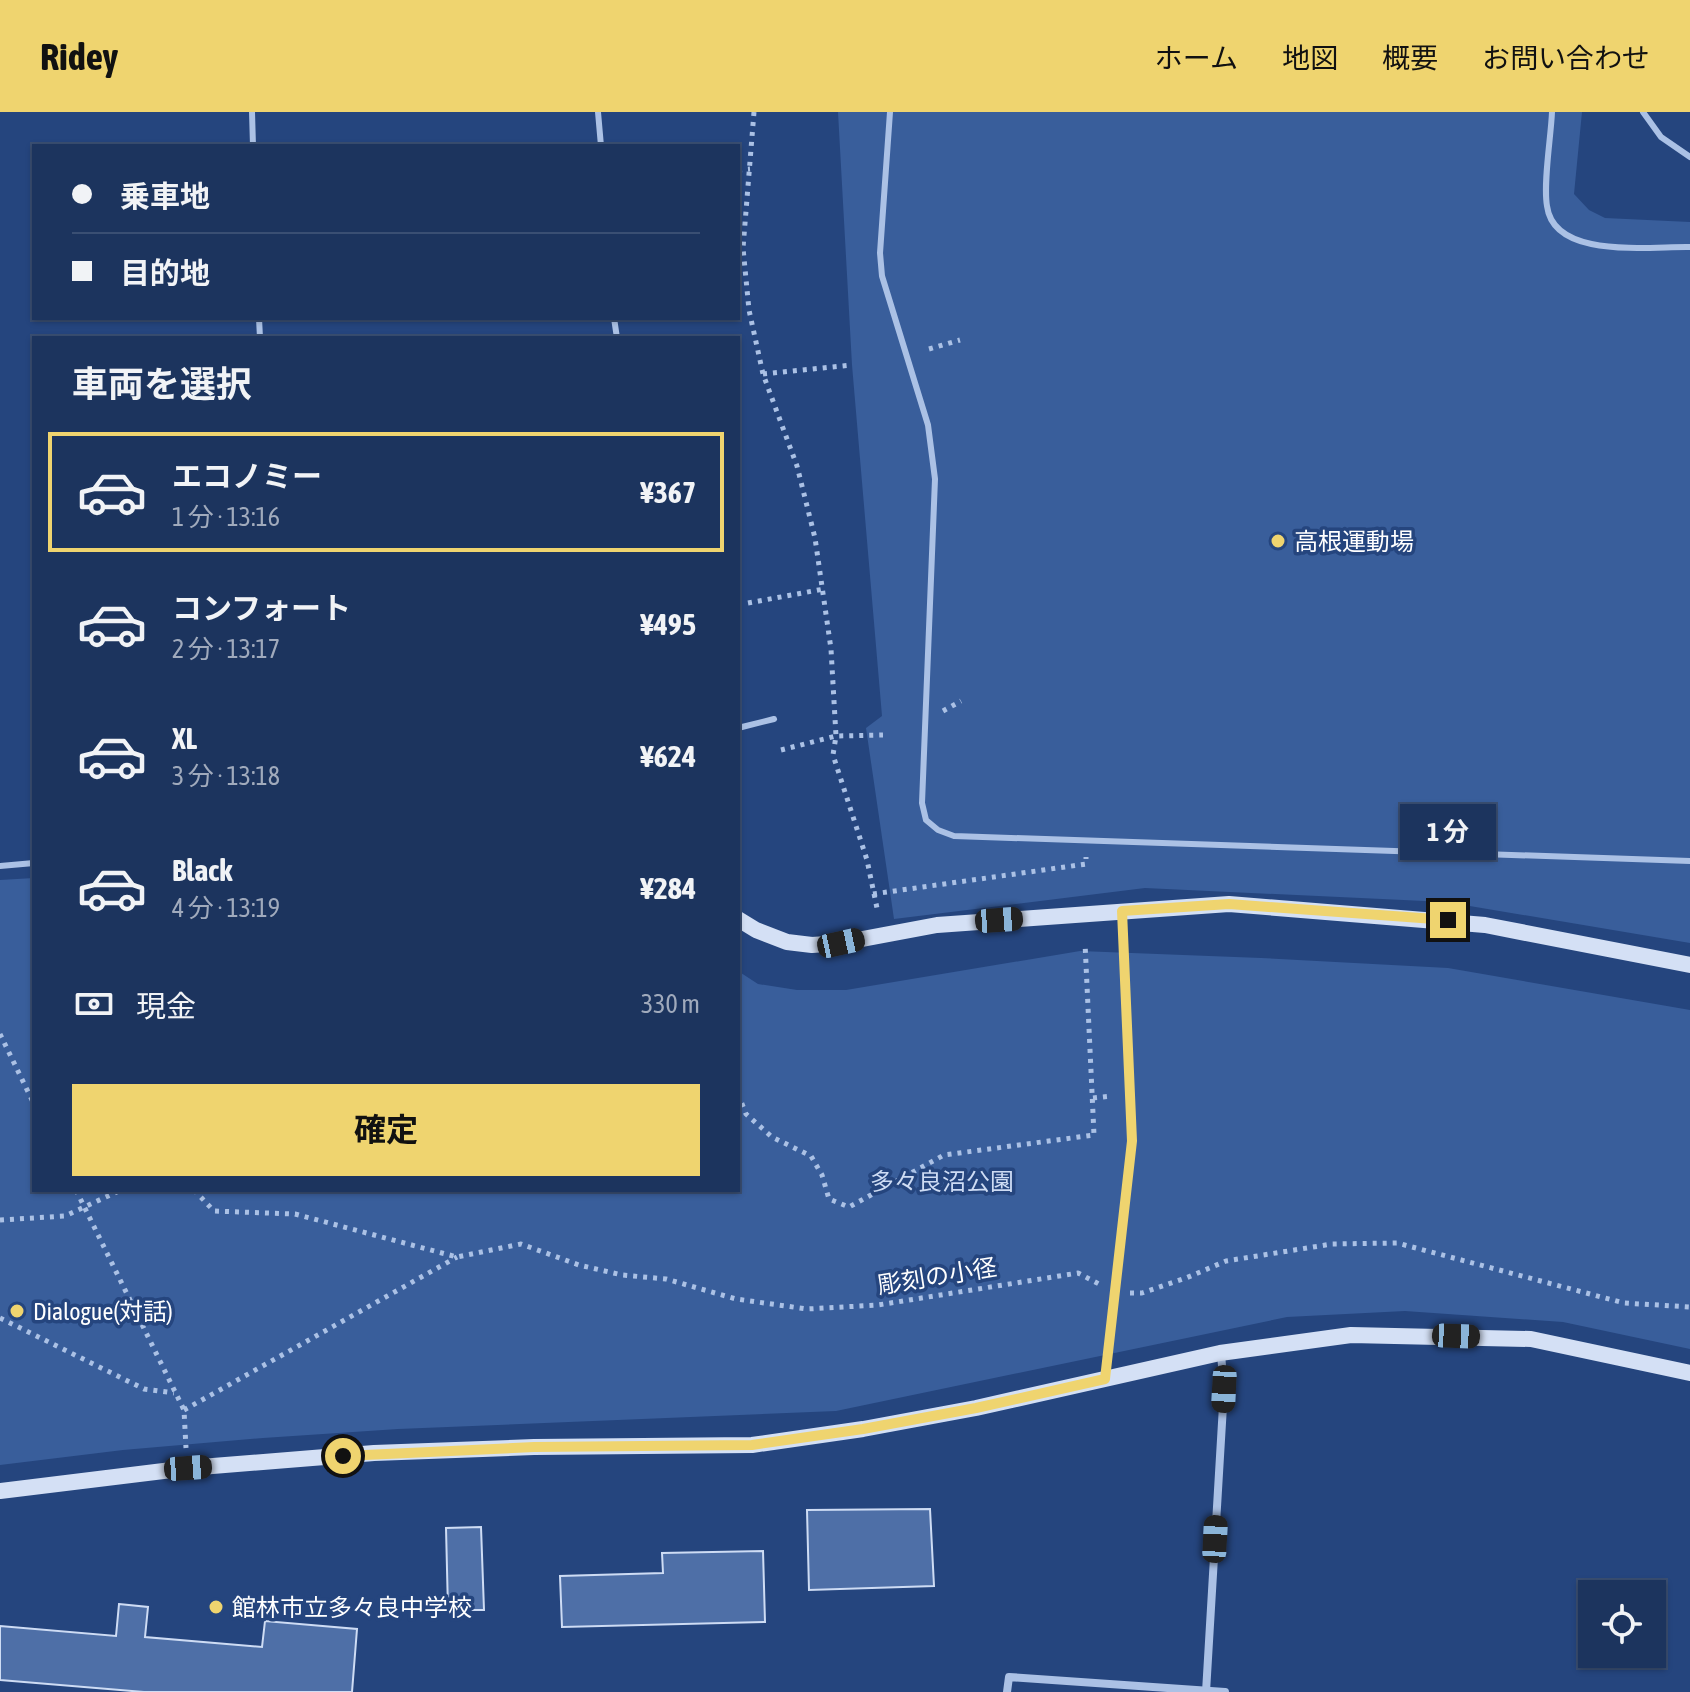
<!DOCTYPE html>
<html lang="ja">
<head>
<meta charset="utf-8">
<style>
	:root { --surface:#1c345e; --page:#293f67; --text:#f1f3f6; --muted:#a0aabc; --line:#3a4f73; --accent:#efd46f }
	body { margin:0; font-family:"Asap Condensed","Noto Sans JP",sans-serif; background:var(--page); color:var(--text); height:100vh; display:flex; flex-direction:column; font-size:30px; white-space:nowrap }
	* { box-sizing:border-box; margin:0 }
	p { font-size:26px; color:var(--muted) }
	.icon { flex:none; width:44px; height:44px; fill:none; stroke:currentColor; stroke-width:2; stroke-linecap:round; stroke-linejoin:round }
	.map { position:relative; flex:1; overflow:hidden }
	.panel { position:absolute; left:32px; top:224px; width:708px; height:856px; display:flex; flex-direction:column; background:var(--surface); border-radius:0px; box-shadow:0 2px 6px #0004,0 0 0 2px var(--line) }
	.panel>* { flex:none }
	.guide { position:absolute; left:32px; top:32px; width:708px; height:176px; border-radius:0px; box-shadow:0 2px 6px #0004,0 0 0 2px var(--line); display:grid; align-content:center; height:176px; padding:0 40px; background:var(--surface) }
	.fabs { position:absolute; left:1578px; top:1468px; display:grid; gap:16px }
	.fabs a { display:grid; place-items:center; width:88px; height:88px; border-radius:0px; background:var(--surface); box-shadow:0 2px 6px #0004,0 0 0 2px var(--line); font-size:40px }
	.end { position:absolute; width:36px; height:36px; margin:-18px; border:10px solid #efd46f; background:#111; box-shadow:0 0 0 4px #111 }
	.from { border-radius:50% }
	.bubble { position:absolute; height:56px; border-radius:0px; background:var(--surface); box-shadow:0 2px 6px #0004,0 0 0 2px var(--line); font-size:26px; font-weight:700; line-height:56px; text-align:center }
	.car { position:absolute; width:24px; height:48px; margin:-24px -12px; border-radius:10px; box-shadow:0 0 6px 2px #0007; background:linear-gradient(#222 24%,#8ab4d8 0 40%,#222 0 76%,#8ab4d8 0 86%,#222 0) }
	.guide b { display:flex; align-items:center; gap:28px; height:76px; font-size:30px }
	.guide b+b { border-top:2px solid var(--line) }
	.guide i { width:20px; height:20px; background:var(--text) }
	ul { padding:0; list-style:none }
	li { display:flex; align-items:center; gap:24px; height:120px; margin:0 16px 12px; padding:0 24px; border:4px solid transparent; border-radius:0px }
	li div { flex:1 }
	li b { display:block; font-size:30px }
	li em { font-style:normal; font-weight:700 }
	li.on { border-color:var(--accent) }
	li>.icon { width:72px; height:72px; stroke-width:1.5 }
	h2 { padding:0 40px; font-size:36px; line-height:96px }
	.pay { display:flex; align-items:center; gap:20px; height:88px; padding:0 40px; font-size:30px }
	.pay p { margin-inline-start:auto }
	.cta { display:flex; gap:16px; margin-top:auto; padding:16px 40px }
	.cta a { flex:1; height:92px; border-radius:0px; background:var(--accent); color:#111; font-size:32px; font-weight:700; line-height:92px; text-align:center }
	header { display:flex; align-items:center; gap:48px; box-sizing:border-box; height:112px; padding:0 40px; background:var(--accent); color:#111 }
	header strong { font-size:38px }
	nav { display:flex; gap:44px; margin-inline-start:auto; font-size:28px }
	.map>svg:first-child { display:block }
	.green { fill:#395e9b }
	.building { fill:#4e6fa7; stroke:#cedcf4; stroke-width:2 }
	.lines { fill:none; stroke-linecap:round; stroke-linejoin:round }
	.path { stroke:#abc1e5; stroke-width:5; stroke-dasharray:4 6; stroke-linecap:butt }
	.lane { stroke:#abc1e5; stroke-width:6 }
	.street { stroke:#abc1e5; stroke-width:8 }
	.secondary { stroke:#d4e0f5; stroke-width:16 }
	.route { stroke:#efd46f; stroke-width:10 }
	.poi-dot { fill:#efd46f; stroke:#25457e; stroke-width:3 }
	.labels { text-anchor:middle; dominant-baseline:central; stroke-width:7; stroke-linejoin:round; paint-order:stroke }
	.poi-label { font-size:24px; fill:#fff; stroke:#25457e; text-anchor:start }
	.park-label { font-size:24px; fill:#cedcf4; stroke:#25457e }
	.street-label { font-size:24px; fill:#fff; stroke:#25457e }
</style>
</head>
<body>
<header>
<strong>Ridey</strong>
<nav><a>ホーム</a><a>地図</a><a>概要</a><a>お問い合わせ</a></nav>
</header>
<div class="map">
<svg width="1690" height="1580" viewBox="0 0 1690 1580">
	<rect width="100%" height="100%" fill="#25457e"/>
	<!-- green -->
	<g class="green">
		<path d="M838,0H1582L1574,82L1589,98L1605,106L1690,110V831L1446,790L1145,776L894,807L866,616L882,604L852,253Z"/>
		<path d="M34,766V1078H738V859L758,872L797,878H846L1080,839L1261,846L1448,856L1690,898V1237L1563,1210L1405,1199L1287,1205L836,1299L398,1317L263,1326L123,1338L0,1353V768Z"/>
	</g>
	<!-- building -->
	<g class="building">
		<path d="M930,1397L934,1474L809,1478L807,1398Z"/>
		<path d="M481,1415L484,1498H448L446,1416Z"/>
		<path d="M763,1439L765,1510L562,1515L560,1464L663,1461L662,1441Z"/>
		<path d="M119,1492L148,1495L145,1525L262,1535L265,1509L357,1517L352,1580H144L0,1568V1514L116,1524Z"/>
	</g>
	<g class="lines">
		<!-- path -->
		<g class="path">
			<path d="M754,0L743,136L749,198L763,262L797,354L815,426L831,537L836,624L833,643L867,748L878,801"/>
			<path d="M738,58L750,57"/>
			<path d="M929,237L960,228"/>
			<path d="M763,262L852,253"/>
			<path d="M748,491L824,477"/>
			<path d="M943,599L961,589"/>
			<path d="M781,638L836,624L883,623"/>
			<path d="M873,782L1086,752V745"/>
			<path d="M0,922L34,992"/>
			<path d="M738,982L746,1002L772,1025L811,1044L822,1063L829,1087L849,1095L944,1043L1094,1023L1085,831"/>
			<path d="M1093,986L1112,984"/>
			<path d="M76,1078L184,1298L186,1336"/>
			<path d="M194,1078L214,1099L295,1102L457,1145L521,1132L579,1153L622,1163L666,1167L736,1187L807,1197L878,1193L1078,1161L1099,1172"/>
			<path d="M0,1108L65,1104L121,1078"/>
			<path d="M1130,1181H1142L1186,1166L1226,1149L1332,1132L1397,1131L1624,1191L1690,1195"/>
			<path d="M0,1206L144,1277L174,1281"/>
			<path d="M184,1298L457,1145"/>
		</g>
		<!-- lane -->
		<g class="lane">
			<path d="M252,0L253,34"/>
			<path d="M598,0L601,34"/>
			<path d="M890,0L880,141L882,164L928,313L935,367L922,691L926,708L938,718L954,724L1690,749"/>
			<path d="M1552,0C1551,25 1543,71 1547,94C1554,148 1650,134 1690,135"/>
			<path d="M1643,0L1661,25L1690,45"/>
			<path d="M259,206L260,226"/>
			<path d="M614,206L617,226"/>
			<path d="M738,616L774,607"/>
			<path d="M0,754L34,751"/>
			<path d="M1106,1264L1132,1029L1122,801"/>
		</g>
		<!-- street -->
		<g class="street">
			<path d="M1007,1580L1009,1565L1225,1580"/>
			<path d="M1206,1580L1224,1277L1221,1242"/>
		</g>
		<!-- secondary -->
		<g class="secondary">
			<path d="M738,807L756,818L787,830L812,833L841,831L937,813L1229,792L1485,813L1690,853"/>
			<path d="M0,1379L188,1356L374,1341L534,1335L752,1333L863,1317L976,1296L1220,1241L1351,1223L1531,1227L1690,1261"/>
		</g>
	</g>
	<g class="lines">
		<!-- route -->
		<path class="route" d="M343,1344L534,1335L752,1333L863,1317L976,1296L1105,1267L1132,1029L1122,799L1229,792L1448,808"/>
	</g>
	<!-- markers -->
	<g class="poi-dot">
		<circle cx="1278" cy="429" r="8"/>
		<circle cx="17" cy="1199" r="8"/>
		<circle cx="216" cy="1495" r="8"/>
	</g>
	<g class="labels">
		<!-- poi labels -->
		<g class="poi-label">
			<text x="1294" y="429">高根運動場</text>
			<text x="33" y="1199">Dialogue(対話)</text>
			<text x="232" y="1495">館林市立多々良中学校</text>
		</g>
		<!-- park labels -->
		<g class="park-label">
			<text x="942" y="1069">多々良沼公園</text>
		</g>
		<!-- street labels -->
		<g class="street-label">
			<text transform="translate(937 1164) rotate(-9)">彫刻の小径</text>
		</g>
	</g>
</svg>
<div class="fabs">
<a><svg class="icon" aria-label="locate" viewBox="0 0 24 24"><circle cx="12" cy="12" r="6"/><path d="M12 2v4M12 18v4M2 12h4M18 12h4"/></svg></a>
</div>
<i class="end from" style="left:343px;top:1344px"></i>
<i class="end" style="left:1448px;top:808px"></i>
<div class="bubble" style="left:1400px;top:692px;width:96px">1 分</div>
<i class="car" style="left:999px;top:808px;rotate:86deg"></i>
<i class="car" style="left:841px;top:831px;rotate:78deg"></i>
<i class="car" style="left:1456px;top:1224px;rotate:92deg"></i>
<i class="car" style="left:1224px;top:1277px;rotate:183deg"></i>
<i class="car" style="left:188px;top:1356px;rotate:86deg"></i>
<i class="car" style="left:1215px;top:1427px;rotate:3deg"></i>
<div class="guide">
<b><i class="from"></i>乗車地</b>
<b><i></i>目的地</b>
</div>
<section class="panel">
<h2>車両を選択</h2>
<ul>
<li class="on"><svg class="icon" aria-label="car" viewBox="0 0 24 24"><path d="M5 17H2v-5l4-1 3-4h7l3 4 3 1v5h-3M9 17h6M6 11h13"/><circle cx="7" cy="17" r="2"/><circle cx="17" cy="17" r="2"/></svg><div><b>エコノミー</b><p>1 分 · 13:16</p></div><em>¥367</em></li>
<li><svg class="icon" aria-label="car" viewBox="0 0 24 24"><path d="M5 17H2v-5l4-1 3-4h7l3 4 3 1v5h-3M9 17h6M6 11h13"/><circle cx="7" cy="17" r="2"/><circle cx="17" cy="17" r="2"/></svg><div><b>コンフォート</b><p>2 分 · 13:17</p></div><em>¥495</em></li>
<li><svg class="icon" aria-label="car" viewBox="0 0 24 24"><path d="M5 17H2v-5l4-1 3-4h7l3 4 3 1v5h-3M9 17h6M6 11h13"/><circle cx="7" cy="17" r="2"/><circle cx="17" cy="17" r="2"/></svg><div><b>XL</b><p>3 分 · 13:18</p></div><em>¥624</em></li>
<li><svg class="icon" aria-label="car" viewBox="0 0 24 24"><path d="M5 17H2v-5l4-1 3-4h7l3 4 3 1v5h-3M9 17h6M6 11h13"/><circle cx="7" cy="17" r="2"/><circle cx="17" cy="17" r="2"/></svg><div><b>Black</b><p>4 分 · 13:19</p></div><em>¥284</em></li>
</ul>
<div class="pay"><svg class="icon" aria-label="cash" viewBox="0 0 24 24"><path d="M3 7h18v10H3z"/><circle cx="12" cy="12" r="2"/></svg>現金<p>330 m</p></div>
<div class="cta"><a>確定</a></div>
</section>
</div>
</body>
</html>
